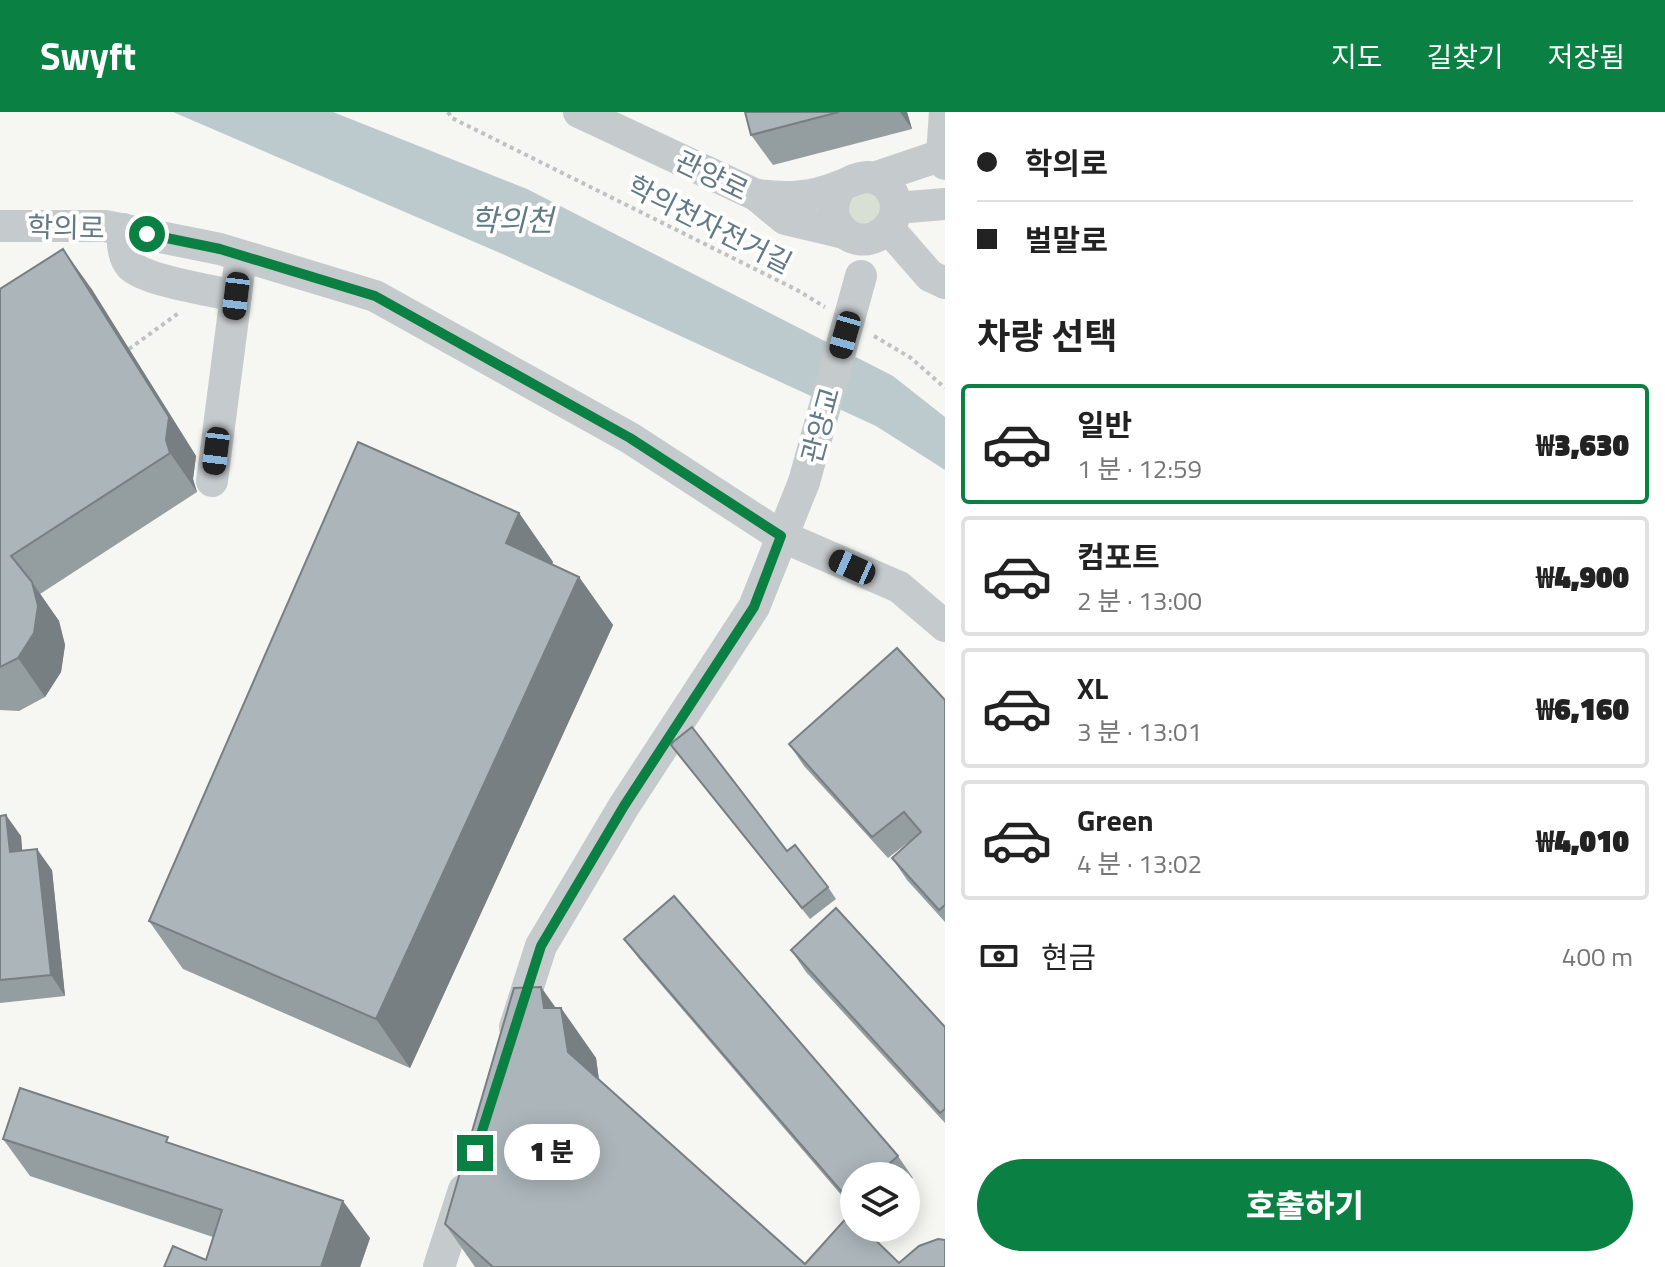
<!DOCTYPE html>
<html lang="ko">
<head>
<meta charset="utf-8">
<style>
	:root { --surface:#fff; --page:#f6f6f6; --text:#222; --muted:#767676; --line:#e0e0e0; --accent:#0b8043 }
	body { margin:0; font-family:"Titillium Web","Noto Sans KR",sans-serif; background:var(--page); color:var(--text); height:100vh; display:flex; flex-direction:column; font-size:30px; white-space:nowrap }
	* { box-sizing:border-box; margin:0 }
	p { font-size:26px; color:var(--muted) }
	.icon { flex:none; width:44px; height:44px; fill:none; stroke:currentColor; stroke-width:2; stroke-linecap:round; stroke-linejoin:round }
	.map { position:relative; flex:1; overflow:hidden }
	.panel { display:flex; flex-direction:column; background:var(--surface); width:720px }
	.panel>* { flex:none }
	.hud { display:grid; align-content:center; height:176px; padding:0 32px; background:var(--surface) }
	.tools { position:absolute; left:840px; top:1050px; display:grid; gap:16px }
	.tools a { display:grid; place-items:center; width:80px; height:80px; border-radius:50%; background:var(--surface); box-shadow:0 4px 20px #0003; font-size:40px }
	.end { position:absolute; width:36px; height:36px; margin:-18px; border:10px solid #0b8043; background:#fff; box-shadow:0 0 0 4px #fff }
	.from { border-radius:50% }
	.bubble { position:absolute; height:56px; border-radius:28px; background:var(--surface); box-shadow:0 4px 20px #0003; font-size:26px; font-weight:800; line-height:56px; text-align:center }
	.car { position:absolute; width:24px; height:48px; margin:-24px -12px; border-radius:10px; box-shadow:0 0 6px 2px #0007; background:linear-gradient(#222 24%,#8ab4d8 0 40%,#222 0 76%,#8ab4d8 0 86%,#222 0) }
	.hud b { display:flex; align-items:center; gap:28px; height:76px; font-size:30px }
	.hud b+b { border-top:2px solid var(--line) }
	.hud i { width:20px; height:20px; background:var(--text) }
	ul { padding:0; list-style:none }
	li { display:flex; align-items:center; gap:24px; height:120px; margin:0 16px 12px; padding:0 16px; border:4px solid var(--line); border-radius:8px }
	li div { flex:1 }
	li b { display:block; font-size:30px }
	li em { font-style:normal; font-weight:800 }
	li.on { border-color:var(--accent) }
	li>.icon { width:72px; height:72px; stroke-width:1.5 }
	h2 { padding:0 32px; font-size:36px; line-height:96px }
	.pay { display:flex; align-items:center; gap:20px; height:88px; padding:0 32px; font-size:30px }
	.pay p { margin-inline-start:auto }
	.action { display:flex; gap:16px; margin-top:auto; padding:16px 32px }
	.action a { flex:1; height:92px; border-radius:48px; background:var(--accent); color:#fff; font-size:32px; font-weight:800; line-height:92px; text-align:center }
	header { display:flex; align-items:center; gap:48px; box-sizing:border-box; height:112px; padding:0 40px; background:var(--accent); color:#fff }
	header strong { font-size:38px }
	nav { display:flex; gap:44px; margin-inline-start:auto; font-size:28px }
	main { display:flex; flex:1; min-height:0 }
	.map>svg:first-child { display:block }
	.green { fill:#d8dfd3 }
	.water { fill:#bccace }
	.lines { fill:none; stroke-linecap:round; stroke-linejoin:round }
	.path { stroke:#bfc1c3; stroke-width:4; stroke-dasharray:4 4; stroke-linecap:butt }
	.minor { stroke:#c5cacc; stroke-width:32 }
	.minor-bridge { stroke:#c5cacc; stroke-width:32 }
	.wall { fill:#949da0 }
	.shaded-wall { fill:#787f82 }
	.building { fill:#acb6ba; stroke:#787f82; stroke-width:2 }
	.route { stroke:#0b8043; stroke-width:10 }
	.labels { text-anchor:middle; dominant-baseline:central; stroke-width:8; stroke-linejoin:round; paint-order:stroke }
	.street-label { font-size:28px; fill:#637986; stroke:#fff }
	.water-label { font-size:30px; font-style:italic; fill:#5f7b83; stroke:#fff }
</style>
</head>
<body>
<header>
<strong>Swyft</strong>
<nav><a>지도</a><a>길찾기</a><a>저장됨</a></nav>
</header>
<main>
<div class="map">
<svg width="945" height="1155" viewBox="0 0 945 1155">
	<rect width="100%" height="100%" fill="#f6f6f2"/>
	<!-- green -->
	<path class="green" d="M870,79L881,89L879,107L859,113L849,104L848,90L851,84Z"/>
	<!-- water -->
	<path class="water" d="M173,0H333L527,77L893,264L945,305V358L876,314L507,144Z"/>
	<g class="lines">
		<!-- path -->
		<g class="path">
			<path d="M448,0L452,6L797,178L825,195"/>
			<path d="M874,224L911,246L945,276"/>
			<path d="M129,237L180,200"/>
		</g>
		<!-- minor -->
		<g class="minor">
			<path d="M579,0L756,83L785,107L844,121"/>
			<path d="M945,0L942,43L945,52"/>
			<path d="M874,66L945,42"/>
			<path d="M756,83C788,87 810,86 840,74C851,70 856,65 868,65C877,66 884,69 889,76C915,111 861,149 838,113C829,100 833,86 841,74"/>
			<path d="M897,96L945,92"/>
			<path d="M0,114H105L220,137L375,184L630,326L781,424L899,475L945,514"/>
			<path d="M123,117C122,129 122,144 131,154C147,169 213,179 236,184"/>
			<path d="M889,117L930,164L945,171"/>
			<path d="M212,369L241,144"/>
			<path d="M515,915L541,834L624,694L754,495L804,370"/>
			<path d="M439,1155L464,1078"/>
		</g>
		<!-- minor-bridge -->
		<path class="minor-bridge" d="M804,370L861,164"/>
	</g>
	<!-- wall -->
	<g class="wall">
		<path d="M745,0H907L912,17L773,53L751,23Z"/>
		<path d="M91,176L196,344L193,367L197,380L40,482L59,509L65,533L61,560L45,585L19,599L0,598V177Z"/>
		<path d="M519,401L553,450L552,452L579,465L613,513L410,956L183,857L149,809Z"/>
		<path d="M945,588V810L907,768L892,746L914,726L888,746L804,654L789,632Z"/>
		<path d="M671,633L787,739L828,775L836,787L810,807Z"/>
		<path d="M0,704L21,724L22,739L52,758L65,884L0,891Z"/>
		<path d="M624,827L898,1044L913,1066L906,1072V1064H854V1098L640,848Z"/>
		<path d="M791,838L945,915V1011L806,860Z"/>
		<path d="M556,896H561L596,946L599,968L805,1152L899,1151L945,1155H475L445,1112Z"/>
		<path d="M3,1027L172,1032L370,1126L360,1155H164L206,1148L213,1125L30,1064Z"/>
	</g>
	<!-- shaded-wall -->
	<g class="shaded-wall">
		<path d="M900,0H907L912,17Z"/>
		<path d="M63,137L91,176L196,344L193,367L197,380L170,341Z"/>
		<path d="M519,401L553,450L540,479L506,431Z"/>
		<path d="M579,465L613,513L410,956L376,907Z"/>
		<path d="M32,470L59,509L65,533L61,560L45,585L18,546Z"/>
		<path d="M6,703L21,724L24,761L10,740Z"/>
		<path d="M37,737L52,758L65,884L51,863Z"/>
		<path d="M541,875L563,906L561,896L596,946L602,990L568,940L544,896Z"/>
		<path d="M343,1089L370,1126L360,1155H321Z"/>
	</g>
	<!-- building -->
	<g class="building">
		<path d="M745,0H839L751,23Z"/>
		<path d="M63,137L169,305L166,328L170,341L11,444L32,470L38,494L34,521L18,546L0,555V177Z"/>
		<path d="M358,330L519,401L506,431L579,465L376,907L149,809Z"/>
		<path d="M897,536L945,588V793L939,798L892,746L921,720L904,700L872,725L789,632Z"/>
		<path d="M692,615L787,739L795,733L828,775L802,796L671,633L673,630Z"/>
		<path d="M6,703L10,740L37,737L51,863L0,868V704Z"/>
		<path d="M674,784L898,1044L875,1064H854V1082L848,1087L624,827Z"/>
		<path d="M836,796L945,915V997L940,1001L791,838Z"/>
		<path d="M541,875L544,896H561L568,940L805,1152L849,1103L854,1107V1116H863L899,1151L919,1134L938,1127L945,1128V1155H493L445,1112L514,876Z"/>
		<path d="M20,976L168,1025L166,1030L343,1089L321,1155H164L173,1134L206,1148L222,1098L3,1027Z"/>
	</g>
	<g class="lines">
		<!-- route -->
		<path class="route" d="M147,122L220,137L375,184L630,326L781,424L754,495L624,694L541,834L475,1041"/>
	</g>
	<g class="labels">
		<!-- street labels -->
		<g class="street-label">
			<text transform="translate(712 63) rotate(26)">관양로</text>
			<text transform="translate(710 112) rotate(27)">학의천자전거길</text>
			<text transform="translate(66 115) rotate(1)">학의로</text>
			<text transform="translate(820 313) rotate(-75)">관양교</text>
		</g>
		<!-- water labels -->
		<g class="water-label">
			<text x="512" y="108">학의천</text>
		</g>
	</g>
</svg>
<div class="tools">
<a><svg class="icon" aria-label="layers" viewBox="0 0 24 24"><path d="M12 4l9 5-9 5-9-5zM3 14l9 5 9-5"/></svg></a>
</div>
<i class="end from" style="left:147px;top:122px"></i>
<i class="end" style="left:475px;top:1041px"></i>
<div class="bubble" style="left:504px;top:1012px;width:96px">1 분</div>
<i class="car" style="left:236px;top:184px;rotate:187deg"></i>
<i class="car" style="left:845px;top:223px;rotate:196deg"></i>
<i class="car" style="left:216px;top:339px;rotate:187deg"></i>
<i class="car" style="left:852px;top:455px;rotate:294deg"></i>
</div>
<section class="panel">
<div class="hud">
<b><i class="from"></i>학의로</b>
<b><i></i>벌말로</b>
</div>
<h2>차량 선택</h2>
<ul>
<li class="on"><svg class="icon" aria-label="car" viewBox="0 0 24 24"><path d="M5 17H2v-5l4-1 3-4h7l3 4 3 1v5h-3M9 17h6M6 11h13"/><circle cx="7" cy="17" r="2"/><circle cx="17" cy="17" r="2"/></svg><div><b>일반</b><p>1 분 · 12:59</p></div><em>₩3,630</em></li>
<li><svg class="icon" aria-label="car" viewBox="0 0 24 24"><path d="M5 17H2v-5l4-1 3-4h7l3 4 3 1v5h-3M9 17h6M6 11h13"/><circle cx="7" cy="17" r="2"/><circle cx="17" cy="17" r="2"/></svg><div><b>컴포트</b><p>2 분 · 13:00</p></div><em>₩4,900</em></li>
<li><svg class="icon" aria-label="car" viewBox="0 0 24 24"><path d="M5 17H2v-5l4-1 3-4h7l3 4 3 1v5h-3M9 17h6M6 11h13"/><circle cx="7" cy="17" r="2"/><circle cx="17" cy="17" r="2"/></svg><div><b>XL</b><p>3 분 · 13:01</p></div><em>₩6,160</em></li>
<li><svg class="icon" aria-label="car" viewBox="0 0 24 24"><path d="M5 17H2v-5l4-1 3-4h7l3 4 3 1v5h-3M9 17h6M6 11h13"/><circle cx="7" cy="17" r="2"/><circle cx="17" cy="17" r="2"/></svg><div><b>Green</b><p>4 분 · 13:02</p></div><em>₩4,010</em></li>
</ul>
<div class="pay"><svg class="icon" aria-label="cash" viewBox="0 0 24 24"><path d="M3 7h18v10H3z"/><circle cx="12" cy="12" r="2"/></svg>현금<p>400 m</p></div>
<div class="action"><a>호출하기</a></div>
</section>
</main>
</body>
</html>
